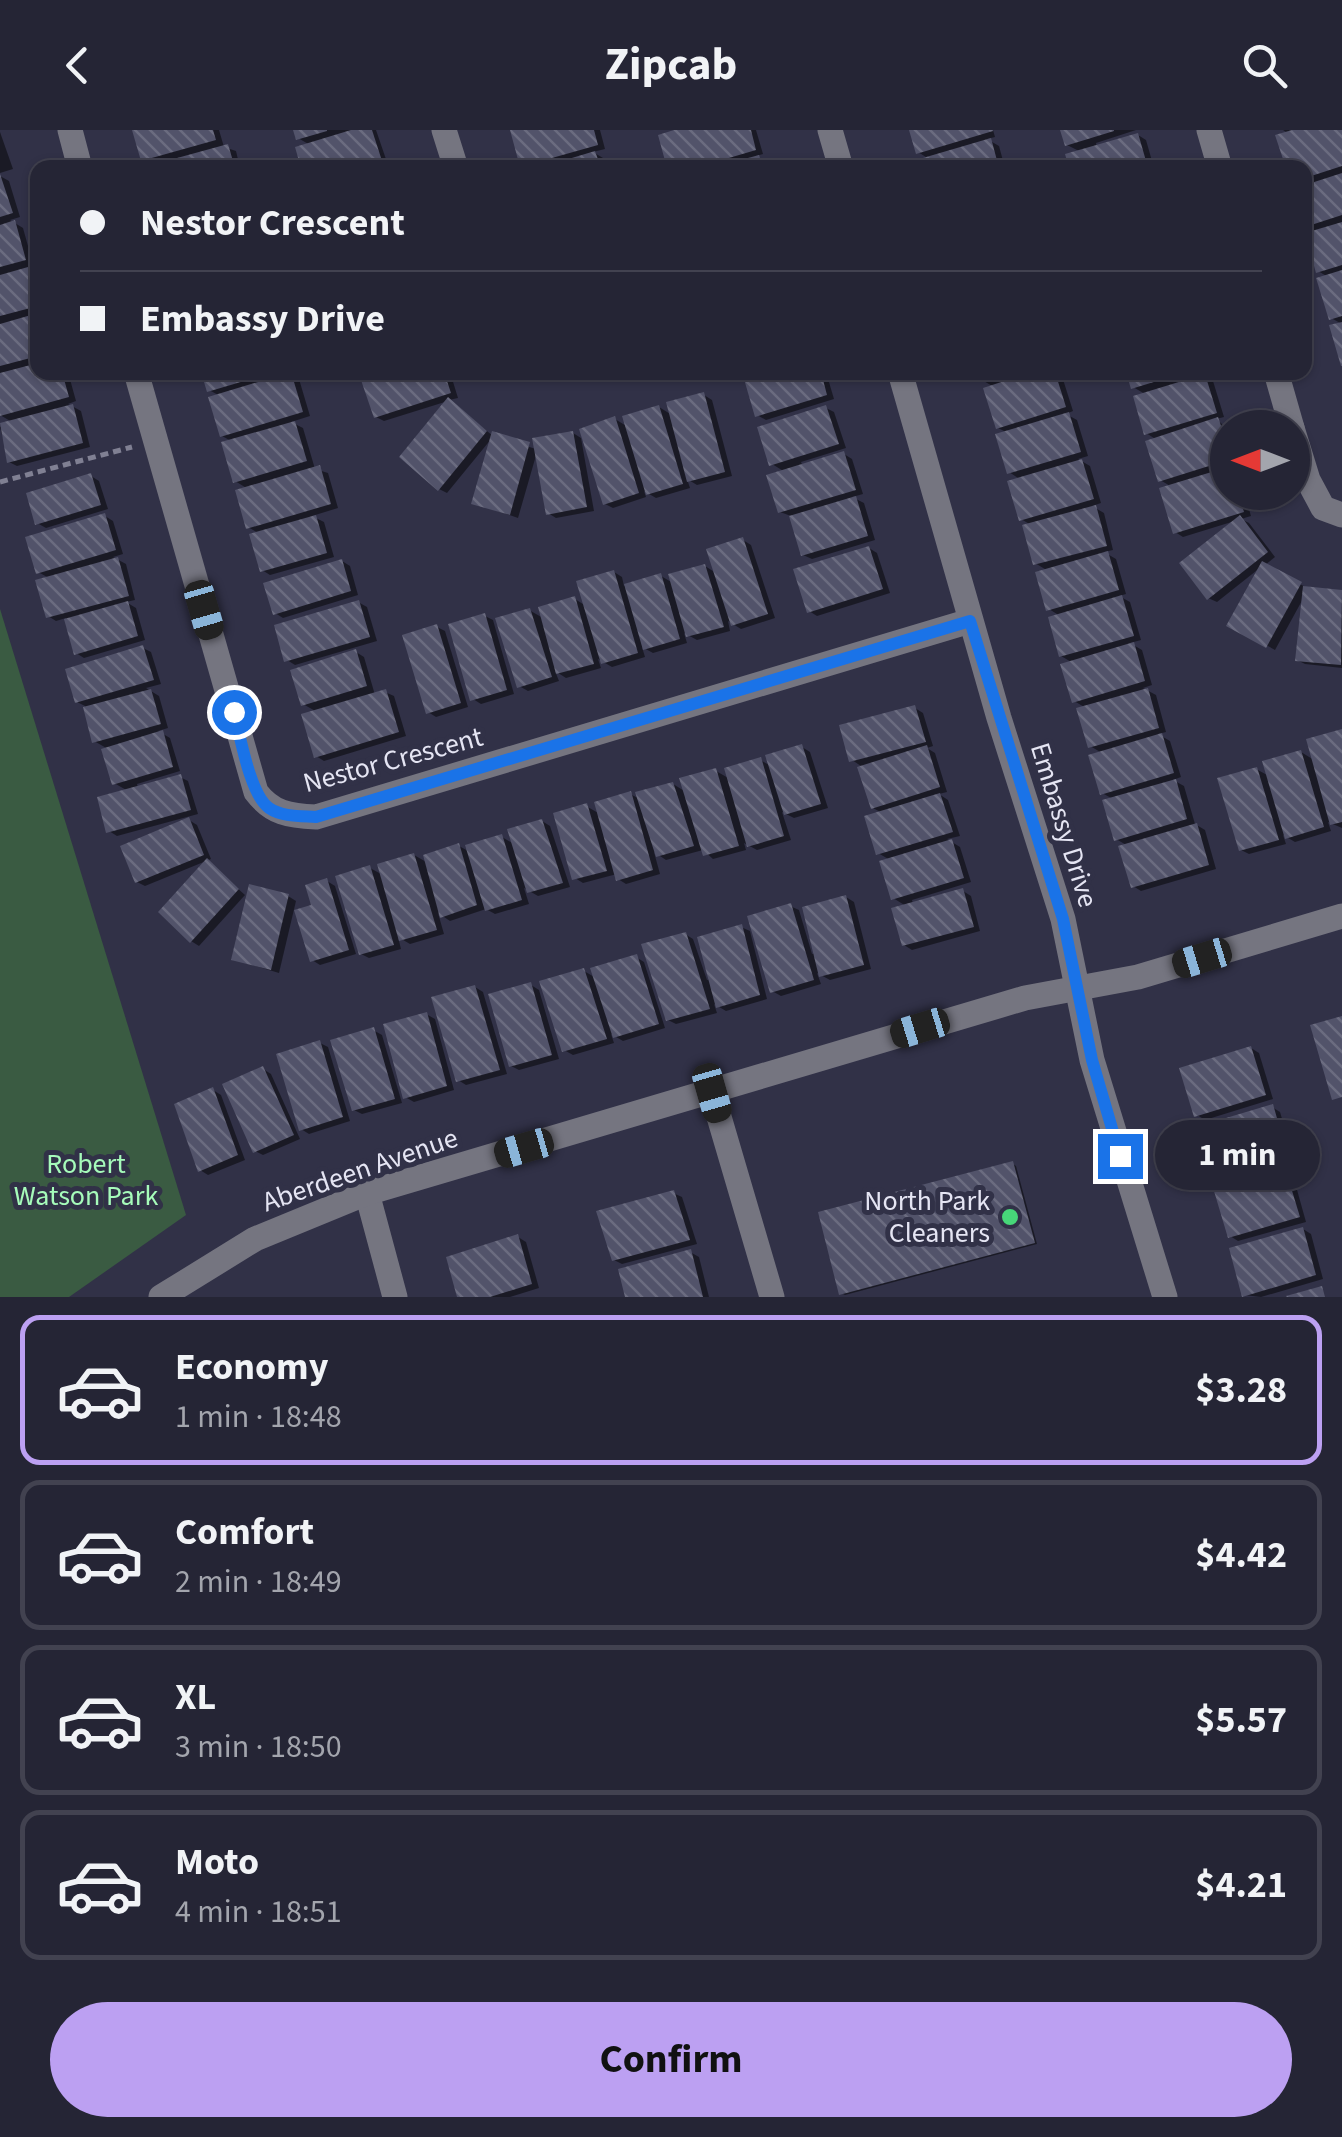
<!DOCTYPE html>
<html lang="en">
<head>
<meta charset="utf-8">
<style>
	:root { --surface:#252535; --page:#2d2d3d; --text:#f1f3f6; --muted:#a3a5ad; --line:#424250; --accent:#bca0f2 }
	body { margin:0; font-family:"Source Sans 3",sans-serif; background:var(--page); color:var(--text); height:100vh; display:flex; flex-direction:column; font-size:38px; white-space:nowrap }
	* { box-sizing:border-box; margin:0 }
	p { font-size:32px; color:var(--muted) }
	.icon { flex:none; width:55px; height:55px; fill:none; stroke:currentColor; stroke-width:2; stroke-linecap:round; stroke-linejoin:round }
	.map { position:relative; height:1167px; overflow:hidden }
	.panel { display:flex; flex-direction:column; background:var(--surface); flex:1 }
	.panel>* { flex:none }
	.guide { position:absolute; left:30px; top:30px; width:1282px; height:220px; border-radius:20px; box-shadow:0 2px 8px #0004,0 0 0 2px var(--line); display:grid; align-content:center; height:220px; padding:0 50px; background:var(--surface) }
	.needle { width:65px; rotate:270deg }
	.buttons { position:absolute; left:1210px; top:280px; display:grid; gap:20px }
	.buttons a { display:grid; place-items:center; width:100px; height:100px; border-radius:50%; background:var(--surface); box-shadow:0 2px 8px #0004,0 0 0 2px var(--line); font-size:50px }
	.end { position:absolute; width:45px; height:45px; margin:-22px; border:12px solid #1a73e8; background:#fff; box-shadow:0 0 0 5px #fff }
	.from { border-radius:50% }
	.bubble { position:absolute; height:70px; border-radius:35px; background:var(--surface); box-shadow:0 2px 8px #0004,0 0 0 2px var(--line); font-size:32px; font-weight:700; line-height:70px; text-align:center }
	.car { position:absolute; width:30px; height:60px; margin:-30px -15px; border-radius:12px; box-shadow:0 0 8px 2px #0007; background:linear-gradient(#222 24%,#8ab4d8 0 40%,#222 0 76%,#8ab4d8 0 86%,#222 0) }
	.guide b { display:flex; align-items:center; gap:35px; height:95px; font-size:38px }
	.guide b+b { border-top:2px solid var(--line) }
	.guide i { width:25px; height:25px; background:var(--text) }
	ul { padding:18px 0 0; list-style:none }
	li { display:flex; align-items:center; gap:30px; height:150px; margin:0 20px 15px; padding:0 30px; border:5px solid var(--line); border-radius:20px }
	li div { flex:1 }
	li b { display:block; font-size:38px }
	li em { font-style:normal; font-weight:700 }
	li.active { border-color:var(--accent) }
	li>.icon { width:90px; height:90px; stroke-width:1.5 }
	.action { display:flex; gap:20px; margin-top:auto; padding:20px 50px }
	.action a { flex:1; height:115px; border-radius:60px; background:var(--accent); color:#111; font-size:40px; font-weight:700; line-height:115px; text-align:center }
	header { display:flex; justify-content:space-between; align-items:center; height:130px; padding:0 50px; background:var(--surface); font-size:45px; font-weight:700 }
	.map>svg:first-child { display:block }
	.green { fill:#3a5b42 }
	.shadow { fill:#0007 }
	.building { fill:url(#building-back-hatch) }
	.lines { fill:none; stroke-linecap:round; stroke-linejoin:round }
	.path { stroke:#808093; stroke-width:5; stroke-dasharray:8 5; stroke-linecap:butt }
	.minor { stroke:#757580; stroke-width:25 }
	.route { stroke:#1a73e8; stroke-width:12 }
	.poi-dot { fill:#47d779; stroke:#313147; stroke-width:4 }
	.labels { text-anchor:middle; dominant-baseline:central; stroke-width:10; stroke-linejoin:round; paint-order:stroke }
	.street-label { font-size:28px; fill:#e5e5f3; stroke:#313147 }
	.park-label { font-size:28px; fill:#a6fbba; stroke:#313147 }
	.poi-label { font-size:28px; fill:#e5e5f3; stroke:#313147; text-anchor:end }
</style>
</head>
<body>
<header><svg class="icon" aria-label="back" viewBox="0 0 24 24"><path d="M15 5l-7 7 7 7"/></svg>Zipcab<svg class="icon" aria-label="search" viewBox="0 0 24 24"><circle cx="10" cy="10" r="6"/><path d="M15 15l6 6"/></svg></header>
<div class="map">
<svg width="1342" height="1167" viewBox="0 0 1342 1167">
	<defs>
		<pattern id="building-back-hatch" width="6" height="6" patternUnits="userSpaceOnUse" patternTransform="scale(2.5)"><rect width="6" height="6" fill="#52536a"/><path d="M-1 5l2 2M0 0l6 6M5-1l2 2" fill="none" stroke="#6b6c80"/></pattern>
	</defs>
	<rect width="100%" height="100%" fill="#313147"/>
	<!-- green -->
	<path class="green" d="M0,479L186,1085L69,1167H0Z"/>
	<!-- shadow -->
	<g class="shadow">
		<path d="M135,0H219L224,17L236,21L240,38H153L143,30Z"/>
		<path d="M296,0H376L389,38H303L310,15L298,8Z"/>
		<path d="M512,0H600L605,19L593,22L603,28L606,38H526Z"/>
		<path d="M682,0H756L763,24L756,26L767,32L769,38H669Z"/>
		<path d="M911,0H993L995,7L987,9L999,16L1005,38H921L929,29L918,22Z"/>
		<path d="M1062,0H1136L1096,13L1097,18L1138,5L1146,10L1154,38H1072L1081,22L1067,15Z"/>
		<path d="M1283,0H1342V231V194L1331,188L1328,147L1318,141L1314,103L1305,98V38L1289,4Z"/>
		<path d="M0,2L13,39L0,43Z"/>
		<path d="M0,46L9,51L20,87L10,90L23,98L33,134L29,135L38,140V242H68L76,271L68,274L81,281L90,317L17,336L9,332L0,297L12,292L0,285Z"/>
		<path d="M204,242H288L299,249L310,286L291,292L303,298L315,339L328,343L338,378L312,386L324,392L334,427L270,445L262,440L260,404L248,397V359L235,351L233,312L222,306L220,266L209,260Z"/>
		<path d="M392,242H450L458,268L449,270L493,306L536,319L573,303L581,308L594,381L556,388L548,383L537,322L518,388L474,373L492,308L447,363L439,359L448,271L384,291L376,287Z"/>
		<path d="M753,242H826L834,269L766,290L757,285Z"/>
		<path d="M980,242L1061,243L1073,281L1066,284L1077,290L1088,326L1078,329L1090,336L1101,373L1092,376L1104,383L1113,420L1104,422L1116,429L1126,464L1119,466L1130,472L1141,510L1130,513L1142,520L1152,555L1143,558L1156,565L1166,602L1158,604L1170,611L1181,647L1173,650L1184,656L1195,694L1205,700L1216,739L1141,761L1133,756L1128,716L1116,709L1113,669L1102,663V623L1090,616L1086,578L1074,571L1073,533L1061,526L1060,486L1049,479L1048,441L1035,433L1031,395L1021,389V350L1009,342L1008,303L998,298L994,257L982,250Z"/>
		<path d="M1129,242H1207L1201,244L1213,251L1224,287L1216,289L1228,299V362H1244L1251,386L1241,389L1249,393L1275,427L1265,435L1311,460L1342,463V538L1305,534L1297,530L1304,467L1275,520L1230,495L1261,437L1217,472L1208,468L1238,390L1183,407L1175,402L1172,357L1160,350L1157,310L1146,303L1145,264L1133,257Z"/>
		<path d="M704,265L712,270L732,346L697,355L687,349L690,358L656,368L644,361L646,367L613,378L605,374L615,289L628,297L659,277L672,285Z"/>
		<path d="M826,278L834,282L846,318L801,332L803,337L844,324L852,329L863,364L852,367L864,373L875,410L812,429L803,425L791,386L780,382L785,342L772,334Z"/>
		<path d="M91,346L99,351L108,379L46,398L37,393Z"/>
		<path d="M105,386L113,391L123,424L113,427L126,434L135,470L126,472L136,478L145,510L84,528L76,523L66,488L56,491L48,486L49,448L38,442Z"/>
		<path d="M743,410L751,415L775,488L741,499L728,491L730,501L697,510L684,503L687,513L653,523L642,517L645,527L612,537L598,529L601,538L566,548L555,541L559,551L528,561L519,556L529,480L543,488L575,469L586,476L614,442L622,447L624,456L661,446L673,453L705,436L716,443Z"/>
		<path d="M869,418L877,423L890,463L817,486L809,481Z"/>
		<path d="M342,431L350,436L358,465L283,488L275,483Z"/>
		<path d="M358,472L367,477L377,511L295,535L287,530Z"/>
		<path d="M485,486L493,490L514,564L481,574L473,569Z"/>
		<path d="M437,497L445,501L468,577L436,587L428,582Z"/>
		<path d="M143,518L151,522L161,554L146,558L159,566L168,598L158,601L170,608L180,641L137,654L138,658L180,647L188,651L198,684L117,706L109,701L128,661L114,653L108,619L94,611L85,576L77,572Z"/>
		<path d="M356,522L364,527L375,565L385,562L394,566L406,606L324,631L316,626L317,582L303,574Z"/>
		<path d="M915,578L923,583L933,616L927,618L935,623L947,662L939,664L948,670L960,706L947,709L960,717L971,752L912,770L913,774L963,761L971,766L980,801L912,820L904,815L906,776L893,768L890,730L878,723L882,683L873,678L864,638L852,630Z"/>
		<path d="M1342,602V698L1328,692L1331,701L1295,712L1283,705L1286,714L1249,724L1241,720L1256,639L1269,646L1301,622L1314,630Z"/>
		<path d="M802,617L810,622L828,678L794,688L782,682L791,710L757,720L744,713L746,720L713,729L703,720L666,730L654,722L660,744L626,754L618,749L617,744L583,753L575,748L586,676L600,684L630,664L640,669L673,654L686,662L716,641L730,649L760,630L771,636Z"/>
		<path d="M189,690L197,695L211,729L145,756L137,752Z"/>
		<path d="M542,691L550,696L570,757L538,766L524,758L529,774L495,784L486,779L450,791L438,783L444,804L410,814L398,807L401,819L369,828L361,824L370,738L383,745L414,725L428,733L459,716L470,722L502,707L514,714Z"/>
		<path d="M207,731L245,765L199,816L191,811Z"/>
		<path d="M327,751L335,756L356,824L320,835L312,830L315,777Z"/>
		<path d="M288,766L296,771L279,843L233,829Z"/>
		<path d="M846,767L854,772L871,839L830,850L817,843L821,854L781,866L772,861L790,776L799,780L812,824L816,823Z"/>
		<path d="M741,797L750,801L767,869L726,881L714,874L717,883L676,894L668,890L685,804L693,809L707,850L711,849Z"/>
		<path d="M636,827L644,832L665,898L623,911L611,904L614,913L573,925L564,920L584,841L596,848Z"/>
		<path d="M531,855L539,860L559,929L519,940L511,936Z"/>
		<path d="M475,857L483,862L507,944L466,955L458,950Z"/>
		<path d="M426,884L435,889L454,960L414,972L405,967Z"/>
		<path d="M373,900L382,905L402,973L362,984L354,980Z"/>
		<path d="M320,913L328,917L350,991L309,1004L301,999Z"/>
		<path d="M1251,918L1259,923L1273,969L1205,990L1197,985Z"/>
		<path d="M263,939L271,944L300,1009L263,1025L255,1021Z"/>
		<path d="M213,960L221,965L245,1030L208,1045L200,1040Z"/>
		<path d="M1272,977L1280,982L1294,1028L1221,1050L1212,1045Z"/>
		<path d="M1013,1034L1016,1036L1037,1114L845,1165L841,1163Z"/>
		<path d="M1286,1044L1294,1049L1306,1092L1238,1111L1230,1106Z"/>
		<path d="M673,1063L682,1067L697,1114L622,1134L614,1130Z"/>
		<path d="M1303,1099L1311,1104L1323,1149L1261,1167L1244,1165Z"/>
		<path d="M518,1107L526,1112L539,1158L510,1167H460Z"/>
		<path d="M690,1122L699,1127L709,1167H628Z"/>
	</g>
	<!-- building -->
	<g class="building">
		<path d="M132,0H213L216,10L141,31Z"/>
		<path d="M293,0H327V1L296,10Z"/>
		<path d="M351,0H372L383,34L370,38H301L295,17Z"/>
		<path d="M510,0H594L598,15L520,37Z"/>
		<path d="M674,0H751L756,20L695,38H667L658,5Z"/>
		<path d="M909,0H993V1L916,24Z"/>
		<path d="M1060,0H1114V1L1065,16Z"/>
		<path d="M1292,0H1342V36L1305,48V38H1286L1275,5Z"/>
		<path d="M1138,3L1148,38H1069L1065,24Z"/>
		<path d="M991,8L999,38H918L916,30Z"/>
		<path d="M228,14L235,38H148V36Z"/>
		<path d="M595,21L601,38H542V37Z"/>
		<path d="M759,25L763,38H719V36Z"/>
		<path d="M1342,43V85L1305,97V55Z"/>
		<path d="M0,44L13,83L0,87Z"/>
		<path d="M15,90L26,130L0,137V95Z"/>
		<path d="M1342,92V135L1316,143L1305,103Z"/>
		<path d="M35,135L38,176L0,186V145Z"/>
		<path d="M1342,140V186L1329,190L1316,148Z"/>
		<path d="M38,183V226L0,236V194Z"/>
		<path d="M1342,192V236H1341L1329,195Z"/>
		<path d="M38,233V242H62L69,267L0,286V243Z"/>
		<path d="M201,242H268V244L207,262Z"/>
		<path d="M291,242L303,282L220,307L208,267Z"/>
		<path d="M384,242H444L451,263L374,288L361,250Z"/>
		<path d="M742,242H821L827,265L755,287Z"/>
		<path d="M977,242H1009V244L980,252Z"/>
		<path d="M1032,242H1055L1066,277L996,299L983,258Z"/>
		<path d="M1126,242H1183V243L1131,259Z"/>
		<path d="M1205,244L1217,283L1144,305L1133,266Z"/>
		<path d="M704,262L725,342L687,352L666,272Z"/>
		<path d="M448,267L487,301L438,361L399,327Z"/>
		<path d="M73,274L83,313L7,333L0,293Z"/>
		<path d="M659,275L683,354L646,365L622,286Z"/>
		<path d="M826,275L839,314L769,336L757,297Z"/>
		<path d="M1069,282L1081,322L1007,344L995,304Z"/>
		<path d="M615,286L639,363L603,375L579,299Z"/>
		<path d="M1218,287L1228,316V330L1158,352L1145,311Z"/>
		<path d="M295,291L307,331L233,353L221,312Z"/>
		<path d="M492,301L530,312L510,385L471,374Z"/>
		<path d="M573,301L587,377L546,385L532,308Z"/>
		<path d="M844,321L856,360L778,383L766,345Z"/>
		<path d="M1082,329L1094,369L1019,391L1007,351Z"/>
		<path d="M320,335L331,374L246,399L235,360Z"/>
		<path d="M1228,337V362H1238L1244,382L1173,404L1159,358Z"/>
		<path d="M91,343L101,375L35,395L26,363Z"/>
		<path d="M856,366L868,406L801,426L789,386Z"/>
		<path d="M1096,375L1107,416L1033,435L1022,395Z"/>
		<path d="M105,383L116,420L36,444L25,407Z"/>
		<path d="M316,385L327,423L260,442L249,404Z"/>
		<path d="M1240,385L1268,422L1207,470L1179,433Z"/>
		<path d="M743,407L768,484L731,496L706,419Z"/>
		<path d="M869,416L883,459L807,483L793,439Z"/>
		<path d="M1108,421L1119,460L1046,481L1035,442Z"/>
		<path d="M118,427L129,466L46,488L35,450Z"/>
		<path d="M342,429L351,461L273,485L263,453Z"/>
		<path d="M1262,431L1302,452L1266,518L1226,496Z"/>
		<path d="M705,434L724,497L686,507L668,444Z"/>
		<path d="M614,440L638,523L601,534L576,451Z"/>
		<path d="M661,443L680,509L643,520L624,454Z"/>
		<path d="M1303,456L1342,460L1341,535L1295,531Z"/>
		<path d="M1122,465L1134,506L1059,527L1048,487Z"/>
		<path d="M575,466L594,534L556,544L538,477Z"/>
		<path d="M359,470L370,507L284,532L274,495Z"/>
		<path d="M128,471L138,506L74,525L64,489Z"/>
		<path d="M530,478L552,547L517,558L495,488Z"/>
		<path d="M485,483L507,560L470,571L448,494Z"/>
		<path d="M437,494L461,573L426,584L402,505Z"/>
		<path d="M1134,512L1145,551L1072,573L1060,534Z"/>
		<path d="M143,515L154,550L75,573L65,539Z"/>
		<path d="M356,519L367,556L301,576L290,540Z"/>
		<path d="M1148,558L1159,598L1088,618L1076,578Z"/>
		<path d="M151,559L161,594L92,613L83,577Z"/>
		<path d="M386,559L399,602L314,628L301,584Z"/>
		<path d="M915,575L926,612L849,632L839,595Z"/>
		<path d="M1342,599V692L1330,695L1306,609Z"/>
		<path d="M163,600L173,637L112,655L101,619Z"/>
		<path d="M1162,603L1174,643L1100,665L1088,625Z"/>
		<path d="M802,614L821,674L784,685L765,625Z"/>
		<path d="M927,615L940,657L871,679L857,637Z"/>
		<path d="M1301,620L1324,697L1285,709L1262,631Z"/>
		<path d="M761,627L784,706L747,717L724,638Z"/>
		<path d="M1257,637L1279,710L1239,721L1217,648Z"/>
		<path d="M716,638L739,716L703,726L679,648Z"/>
		<path d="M181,644L191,680L106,703L97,667Z"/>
		<path d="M1176,649L1187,689L1114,711L1102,670Z"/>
		<path d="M673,652L694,716L656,727L635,662Z"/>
		<path d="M631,661L653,740L616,751L594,672Z"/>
		<path d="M940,663L953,702L876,725L864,686Z"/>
		<path d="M587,673L607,741L572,750L553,683Z"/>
		<path d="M189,687L204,725L135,753L120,716Z"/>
		<path d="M542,689L563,753L527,763L507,699Z"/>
		<path d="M1197,693L1209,735L1131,758L1118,716Z"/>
		<path d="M502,704L522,770L485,781L465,715Z"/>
		<path d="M952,709L964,748L891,770L879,731Z"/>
		<path d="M459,713L477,775L440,788L423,725Z"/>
		<path d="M414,723L437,800L399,811L377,734Z"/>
		<path d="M207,728L239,759L190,813L158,782Z"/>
		<path d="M370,735L394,815L359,825L335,746Z"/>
		<path d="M327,748L349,820L310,832L294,780L311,775L305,755Z"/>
		<path d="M249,754L289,764L271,840L231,830Z"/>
		<path d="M963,758L974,797L902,816L891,778Z"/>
		<path d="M846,765L864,835L819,847L802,777Z"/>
		<path d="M791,773L814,850L770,863L747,786Z"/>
		<path d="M742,794L760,865L716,878L697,807Z"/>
		<path d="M686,802L710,879L666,891L641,814Z"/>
		<path d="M637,824L659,894L613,908L590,838Z"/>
		<path d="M584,838L607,909L562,922L539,851Z"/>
		<path d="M531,852L552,925L509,937L488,864Z"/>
		<path d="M475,855L500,940L456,952L431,867Z"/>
		<path d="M427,882L447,956L403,969L383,894Z"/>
		<path d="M1342,886V967L1332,970L1310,895Z"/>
		<path d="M374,897L395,969L352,981L330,910Z"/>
		<path d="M320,910L343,987L299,1001L276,924Z"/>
		<path d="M1251,916L1266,965L1194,987L1179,938Z"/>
		<path d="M263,936L294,1005L253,1023L222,954Z"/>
		<path d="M213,957L238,1025L198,1042L174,974Z"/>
		<path d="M1273,974L1287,1024L1210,1047L1196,997Z"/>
		<path d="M1013,1031L1035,1113L839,1165L818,1082Z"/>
		<path d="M1286,1041L1300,1087L1228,1108L1214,1061Z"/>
		<path d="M674,1060L690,1110L612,1131L596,1081Z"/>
		<path d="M1303,1097L1316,1145L1242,1167L1229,1118Z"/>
		<path d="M518,1104L532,1154L490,1167H457L446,1127Z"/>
		<path d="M691,1119L703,1167H625L618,1139Z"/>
		<path d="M1322,1156L1325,1167H1287L1286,1166Z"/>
	</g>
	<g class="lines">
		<!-- path -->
		<path class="path" d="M0,352L132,317"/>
		<!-- minor -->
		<g class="minor">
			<path d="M70,0L80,38"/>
			<path d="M444,0L456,38"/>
			<path d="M830,0L841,38"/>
			<path d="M1209,0L1220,38"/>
			<path d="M136,242L256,662C272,683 289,686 316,687L970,491"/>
			<path d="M900,242L999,588L1063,789L1092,930L1165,1167"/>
			<path d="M1276,242L1292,298"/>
			<path d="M1292,298L1308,350L1323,378L1342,385"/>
			<path d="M712,963L772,1167"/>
			<path d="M367,1063L395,1167"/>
			<path d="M161,1167L255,1109L367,1063L1025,868L1138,847L1342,786"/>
		</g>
	</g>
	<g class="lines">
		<!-- route -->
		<path class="route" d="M234,582C240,605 250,665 269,678C282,687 301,686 316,687L970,491L1063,789L1092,930L1120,1026"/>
	</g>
	<!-- markers -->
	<circle class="poi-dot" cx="1010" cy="1087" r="10"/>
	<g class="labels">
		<!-- street labels -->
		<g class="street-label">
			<text transform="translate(393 630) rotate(-15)">Nestor Crescent</text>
			<text transform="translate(1064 695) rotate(73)">Embassy Drive</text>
			<text transform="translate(360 1040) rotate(-19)">Aberdeen Avenue</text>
		</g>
		<!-- park labels -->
		<g class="park-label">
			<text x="86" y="1034">Robert<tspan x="86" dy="32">Watson Park</tspan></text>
		</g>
		<!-- poi labels -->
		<g class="poi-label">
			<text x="990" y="1071">North Park<tspan x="990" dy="32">Cleaners</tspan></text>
		</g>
	</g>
</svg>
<div class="buttons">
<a><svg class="needle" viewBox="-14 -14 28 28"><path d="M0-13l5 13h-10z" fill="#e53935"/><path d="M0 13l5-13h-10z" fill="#a3a5ad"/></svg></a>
</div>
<i class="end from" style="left:234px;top:582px"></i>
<i class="end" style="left:1120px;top:1026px"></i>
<div class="bubble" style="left:1155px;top:990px;width:165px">1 min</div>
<i class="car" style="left:204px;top:480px;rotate:164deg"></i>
<i class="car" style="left:1202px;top:828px;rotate:253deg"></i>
<i class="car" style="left:920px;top:898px;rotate:253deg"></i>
<i class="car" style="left:712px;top:963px;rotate:164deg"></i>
<i class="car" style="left:524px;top:1018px;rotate:254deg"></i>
<div class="guide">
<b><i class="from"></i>Nestor Crescent</b>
<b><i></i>Embassy Drive</b>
</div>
</div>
<section class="panel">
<ul>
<li class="active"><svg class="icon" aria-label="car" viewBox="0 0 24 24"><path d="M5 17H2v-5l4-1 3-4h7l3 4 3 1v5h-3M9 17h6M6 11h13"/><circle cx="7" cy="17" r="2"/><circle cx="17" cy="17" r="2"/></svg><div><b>Economy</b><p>1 min · 18:48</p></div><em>$3.28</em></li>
<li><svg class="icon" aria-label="car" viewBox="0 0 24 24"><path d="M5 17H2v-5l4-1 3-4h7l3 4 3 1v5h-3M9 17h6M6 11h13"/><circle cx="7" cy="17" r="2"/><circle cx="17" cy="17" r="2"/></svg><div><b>Comfort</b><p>2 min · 18:49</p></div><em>$4.42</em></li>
<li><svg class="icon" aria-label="car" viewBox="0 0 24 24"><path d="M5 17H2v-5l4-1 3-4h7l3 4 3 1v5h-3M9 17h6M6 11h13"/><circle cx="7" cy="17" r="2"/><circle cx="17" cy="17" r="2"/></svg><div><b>XL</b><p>3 min · 18:50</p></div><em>$5.57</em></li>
<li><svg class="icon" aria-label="car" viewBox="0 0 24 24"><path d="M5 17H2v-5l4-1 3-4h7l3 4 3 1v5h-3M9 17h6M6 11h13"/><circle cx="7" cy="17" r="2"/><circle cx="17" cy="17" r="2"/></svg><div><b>Moto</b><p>4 min · 18:51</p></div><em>$4.21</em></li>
</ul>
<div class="action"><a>Confirm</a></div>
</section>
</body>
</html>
